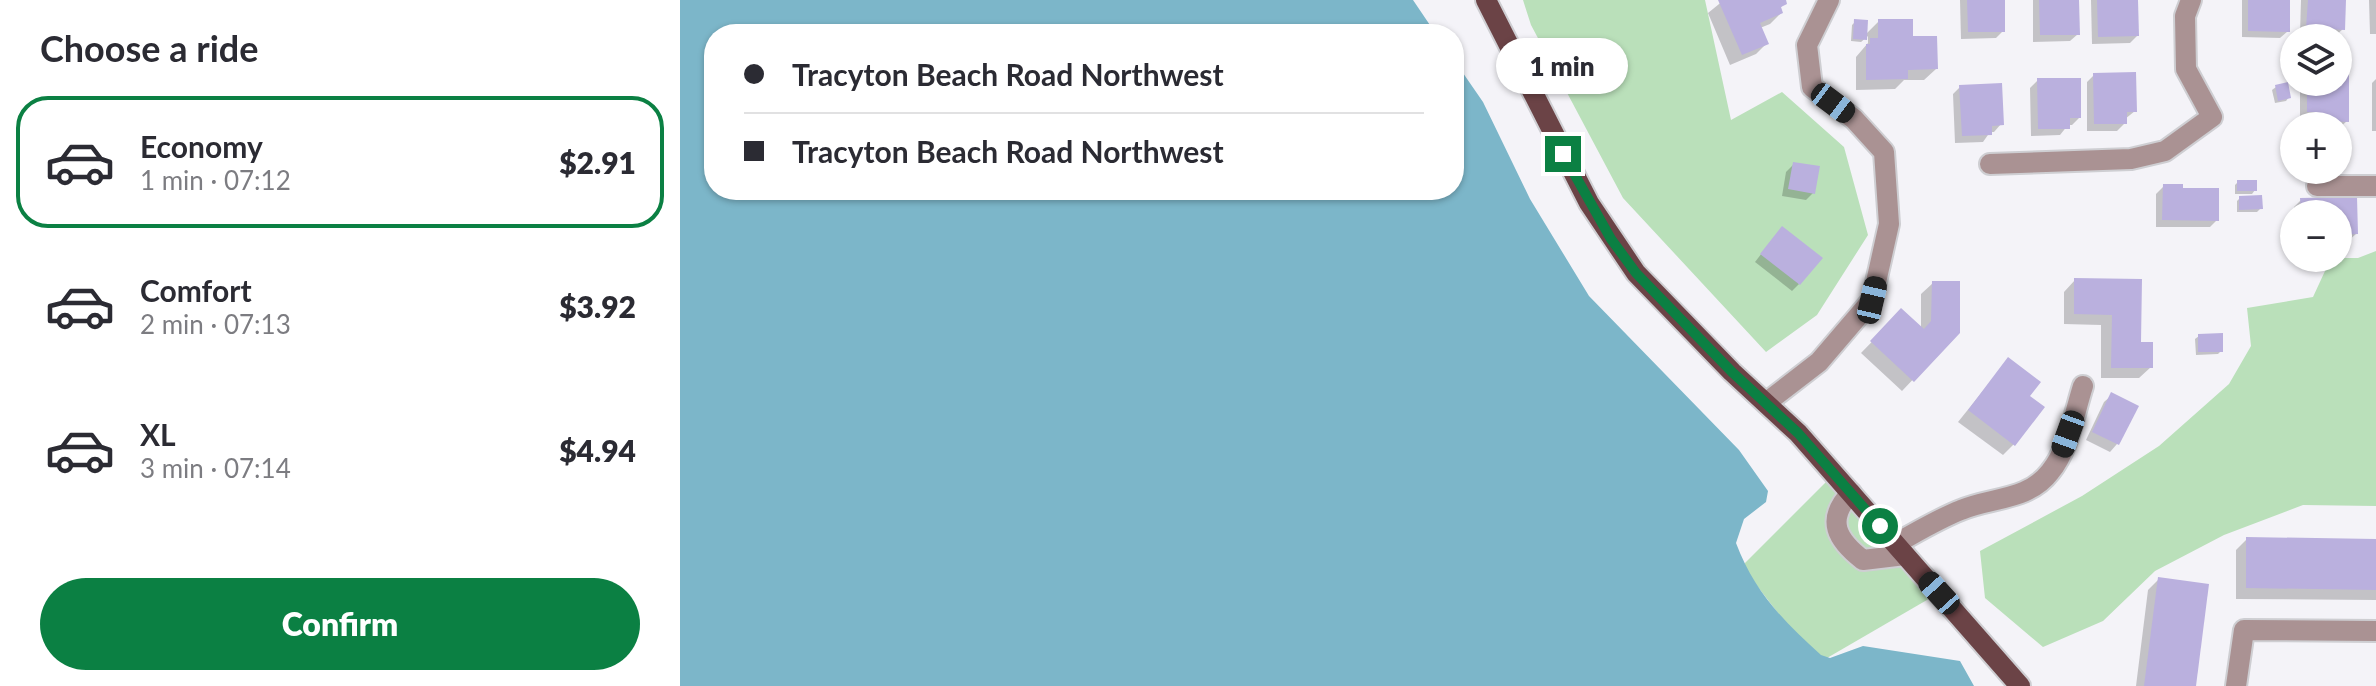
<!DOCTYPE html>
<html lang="en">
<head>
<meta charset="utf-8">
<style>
	:root { --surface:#fff; --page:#f7f7f7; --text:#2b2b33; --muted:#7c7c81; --line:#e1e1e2; --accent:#0b8043 }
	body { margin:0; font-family:Lato,sans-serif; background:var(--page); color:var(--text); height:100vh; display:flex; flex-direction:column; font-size:30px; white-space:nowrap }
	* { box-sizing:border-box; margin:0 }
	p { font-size:26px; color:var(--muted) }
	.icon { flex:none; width:44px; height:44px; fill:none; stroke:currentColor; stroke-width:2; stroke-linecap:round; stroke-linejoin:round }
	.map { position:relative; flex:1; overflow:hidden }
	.drawer { display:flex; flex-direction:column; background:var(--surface); width:680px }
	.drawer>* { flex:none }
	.banner { position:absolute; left:24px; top:24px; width:760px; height:176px; border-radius:32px; box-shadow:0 2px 6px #0004; display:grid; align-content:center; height:176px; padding:0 40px; background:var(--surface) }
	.buttons { position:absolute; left:1600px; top:24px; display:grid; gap:16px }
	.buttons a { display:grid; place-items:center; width:72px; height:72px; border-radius:50%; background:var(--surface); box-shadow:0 2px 6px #0004; font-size:40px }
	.end { position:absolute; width:36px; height:36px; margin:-18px; border:10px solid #0b8043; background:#fff; box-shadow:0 0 0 4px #fff }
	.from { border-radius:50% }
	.bubble { position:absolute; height:56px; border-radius:28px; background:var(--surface); box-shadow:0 2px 6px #0004; font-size:26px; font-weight:800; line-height:56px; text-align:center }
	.car { position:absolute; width:24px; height:48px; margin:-24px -12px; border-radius:10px; box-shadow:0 0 6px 2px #0007; background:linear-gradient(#222 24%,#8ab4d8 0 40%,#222 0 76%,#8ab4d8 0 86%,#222 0) }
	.banner b { display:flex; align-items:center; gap:28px; height:76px; font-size:30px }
	.banner b+b { border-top:2px solid var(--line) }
	.banner i { width:20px; height:20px; background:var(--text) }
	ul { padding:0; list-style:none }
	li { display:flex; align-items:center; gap:24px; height:132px; margin:0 16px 12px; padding:0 24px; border:4px solid transparent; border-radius:32px }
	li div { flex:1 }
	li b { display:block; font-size:30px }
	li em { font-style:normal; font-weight:800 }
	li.on { border-color:var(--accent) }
	li>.icon { width:72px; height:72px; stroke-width:1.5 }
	h2 { padding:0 40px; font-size:36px; line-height:96px }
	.button { display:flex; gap:16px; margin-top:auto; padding:16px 40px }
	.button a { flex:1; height:92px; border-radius:48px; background:var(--accent); color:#fff; font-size:32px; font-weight:800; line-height:92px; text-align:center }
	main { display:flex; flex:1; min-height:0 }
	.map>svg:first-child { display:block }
	.green { fill:#bae0ba }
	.water { fill:#7cb6c9 }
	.shadow { fill:#0003 }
	.building { fill:#bab0de }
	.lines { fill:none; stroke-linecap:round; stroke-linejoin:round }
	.minor-casing { stroke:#ceced2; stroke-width:24 }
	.major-casing { stroke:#ceced2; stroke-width:24 }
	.minor { stroke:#aa9293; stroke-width:20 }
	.major { stroke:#6b4346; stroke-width:20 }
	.route { stroke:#0b8043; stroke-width:10 }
</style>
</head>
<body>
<main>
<section class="drawer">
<h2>Choose a ride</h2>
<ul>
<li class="on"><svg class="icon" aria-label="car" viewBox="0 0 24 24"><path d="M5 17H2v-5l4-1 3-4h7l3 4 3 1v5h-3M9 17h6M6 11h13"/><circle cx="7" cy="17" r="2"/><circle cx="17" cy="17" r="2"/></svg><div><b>Economy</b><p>1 min · 07:12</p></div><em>$2.91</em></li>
<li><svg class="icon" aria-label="car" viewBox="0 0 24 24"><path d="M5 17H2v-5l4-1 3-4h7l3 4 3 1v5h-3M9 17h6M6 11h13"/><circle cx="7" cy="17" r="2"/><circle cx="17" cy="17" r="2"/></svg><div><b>Comfort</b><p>2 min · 07:13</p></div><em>$3.92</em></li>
<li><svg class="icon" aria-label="car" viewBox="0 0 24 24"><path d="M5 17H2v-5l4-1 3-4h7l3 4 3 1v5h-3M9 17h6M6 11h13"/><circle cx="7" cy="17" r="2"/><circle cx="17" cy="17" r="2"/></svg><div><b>XL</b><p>3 min · 07:14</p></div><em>$4.94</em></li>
</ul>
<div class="button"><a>Confirm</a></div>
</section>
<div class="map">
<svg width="1696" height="686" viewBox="0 0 1696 686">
	<rect width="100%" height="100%" fill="#f4f3f8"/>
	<!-- green -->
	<g class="green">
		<path d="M843,0H1025L1051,120L1102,92L1164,147L1188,235L1137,315L1086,352L943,198L851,25Z"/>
		<path d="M1696,251V506L1623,505L1544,535L1475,571L1423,621L1363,647L1305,598L1300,551L1402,496L1479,446L1549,384L1571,346L1567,308L1633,297L1651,258H1678Z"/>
		<path d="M1154,474L1259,593L1147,658L1141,656L1107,625L1068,574L1064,564Z"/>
	</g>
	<!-- water -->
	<path class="water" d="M0,0H733L756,34H34V190H774V60L803,102L850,199L909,296L1059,450L1088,491L1086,502L1064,519L1056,543C1074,591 1103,621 1141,655L1150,658L1183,646L1280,661L1294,686H0Z"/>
	<!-- shadow -->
	<g class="shadow">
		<path d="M1044,0H1104L1105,3L1099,9L1101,13L1090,24L1080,28L1087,43L1076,54L1050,65L1028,13Z"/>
		<path d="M1280,0H1323V31L1316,38L1281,39Z"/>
		<path d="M1353,0H1397L1398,34L1390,41L1353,42Z"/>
		<path d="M1411,0H1456L1457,36L1450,43L1412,44Z"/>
		<path d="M1562,0H1608V31L1600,38L1562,37Z"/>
		<path d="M1621,0H1664L1663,29L1655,36L1620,34Z"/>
		<path d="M1689,0H1696V34H1690Z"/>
		<path d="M1199,21L1256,69L1244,80H1224L1215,89L1176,90V57L1188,43V36L1181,42L1171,41L1172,25L1175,22L1185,35Z"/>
		<path d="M1658,74L1667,121L1659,128L1658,126H1630V118H1620V82H1658Z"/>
		<path d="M1414,75L1455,111L1445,119V123L1437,131H1407V82Z"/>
		<path d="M1696,79V131H1692V83Z"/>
		<path d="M1358,80L1399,118L1392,125H1388L1380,135L1351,136L1350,88Z"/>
		<path d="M1280,87L1321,124L1314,132H1310L1303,142L1275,143L1273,94Z"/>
		<path d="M1596,87L1609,97L1606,101L1595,103L1592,90Z"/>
		<path d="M1114,164L1133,193L1126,200L1102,196L1106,172Z"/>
		<path d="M1558,182L1575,190L1572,194H1555V185Z"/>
		<path d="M1484,186L1537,220L1530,227H1476V194Z"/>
		<path d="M1560,198L1581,208L1577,212H1557V201Z"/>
		<path d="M1675,199L1676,234L1668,241H1658V214H1614V217V207L1621,200Z"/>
		<path d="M1095,236L1119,284L1112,291L1075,262Z"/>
		<path d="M1395,280L1460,281L1459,344L1471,367L1459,378H1421V325L1384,324V292Z"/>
		<path d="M1253,283L1278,332L1222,391L1181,353L1222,311L1241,329V294Z"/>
		<path d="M1519,336L1541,351L1538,354L1516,355L1515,339Z"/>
		<path d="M1328,360L1348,397L1334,444L1323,455L1278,422Z"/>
		<path d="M1432,395L1437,444L1430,452L1406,440L1424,402Z"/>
		<path d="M1567,539L1696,541V600L1556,599V550Z"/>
		<path d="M1479,579L1514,686H1456L1468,590Z"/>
	</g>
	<!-- building -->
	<g class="building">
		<path d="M1038,0H1106L1107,4L1101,7L1103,13L1080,23L1089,44L1062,55Z"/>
		<path d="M1287,0H1325V32H1288Z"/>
		<path d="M1359,0H1399L1400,35H1360Z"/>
		<path d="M1417,0H1458L1459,36L1418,37Z"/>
		<path d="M1568,0H1610V32L1568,31Z"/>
		<path d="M1628,0H1666L1665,30L1626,28Z"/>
		<path d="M1174,19L1188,20L1187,40L1173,39Z"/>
		<path d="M1198,19H1233V36H1257L1258,69L1228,70V79L1186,80V44H1190V38H1198Z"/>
		<path d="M1456,72L1457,112H1447V124H1414L1413,73Z"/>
		<path d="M1658,73H1669V122L1637,121V112H1627V82H1658Z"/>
		<path d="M1357,78H1401V118H1390V129H1358Z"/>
		<path d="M1608,82L1611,98L1598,101L1595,85Z"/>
		<path d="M1322,83L1324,125L1312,126V135L1282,136L1279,85Z"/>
		<path d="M1113,162L1140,166L1135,194L1108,189Z"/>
		<rect x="1557" y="180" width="20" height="11"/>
		<path d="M1483,184H1503V188H1539V221L1482,220Z"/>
		<path d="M1582,195L1583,209L1559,210V196Z"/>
		<path d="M1677,197L1678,234L1658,235V214H1621L1620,198Z"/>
		<path d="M1102,226L1143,258L1120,285L1080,254Z"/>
		<path d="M1394,278L1462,279L1461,342H1473V368H1431L1432,315L1394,314Z"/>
		<path d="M1252,281H1280V333L1234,382L1190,341L1221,308L1244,329L1251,321Z"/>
		<path d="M1543,333V352H1518V334Z"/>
		<path d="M1328,357L1361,382L1350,396L1365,407L1335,446L1288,410Z"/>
		<path d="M1431,392L1459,406L1439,445L1412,432Z"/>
		<path d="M1566,537L1696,539V590L1566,588Z"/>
		<path d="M1478,577L1529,584L1516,686H1464Z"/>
	</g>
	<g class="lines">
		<defs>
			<g id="minor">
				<path d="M1310,164L1451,159L1485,151L1532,117L1506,69L1505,16L1511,0"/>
				<path d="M1637,186H1696"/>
				<path d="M1086,403L1139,362L1192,300L1209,224L1204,152L1174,119L1132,87L1127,45L1149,0"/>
				<path d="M1171,493C1145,520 1157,540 1183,560L1225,555"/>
				<path d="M1215,544C1237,532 1258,519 1281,510C1311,497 1348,501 1370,472C1389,449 1394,414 1403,386"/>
				<path d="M1556,686L1564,630L1696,631"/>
			</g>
			<path id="major" d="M806,0L909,203L956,273L1052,372L1118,433L1340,686"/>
		</defs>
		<!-- minor casing -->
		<use href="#minor" class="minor-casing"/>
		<!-- major casing -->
		<use href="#major" class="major-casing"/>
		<!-- minor -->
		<use href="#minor" class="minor"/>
		<!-- major -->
		<use href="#major" class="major"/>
	</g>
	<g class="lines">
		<!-- route -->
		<path class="route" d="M883,154L931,239L956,273L1052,372L1118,433L1200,526"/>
	</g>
</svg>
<div class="buttons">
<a><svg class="icon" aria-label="layers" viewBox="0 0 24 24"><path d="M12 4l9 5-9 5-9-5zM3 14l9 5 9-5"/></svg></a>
<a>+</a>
<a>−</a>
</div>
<i class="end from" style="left:1200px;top:526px"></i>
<i class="end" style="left:883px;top:154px"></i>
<div class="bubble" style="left:816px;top:38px;width:132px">1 min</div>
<i class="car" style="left:1153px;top:103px;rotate:127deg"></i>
<i class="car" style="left:1192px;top:300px;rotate:13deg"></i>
<i class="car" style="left:1388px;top:434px;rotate:200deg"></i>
<i class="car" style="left:1259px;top:593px;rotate:318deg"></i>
<div class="banner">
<b><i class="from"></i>Tracyton Beach Road Northwest</b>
<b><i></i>Tracyton Beach Road Northwest</b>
</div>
</div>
</main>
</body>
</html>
